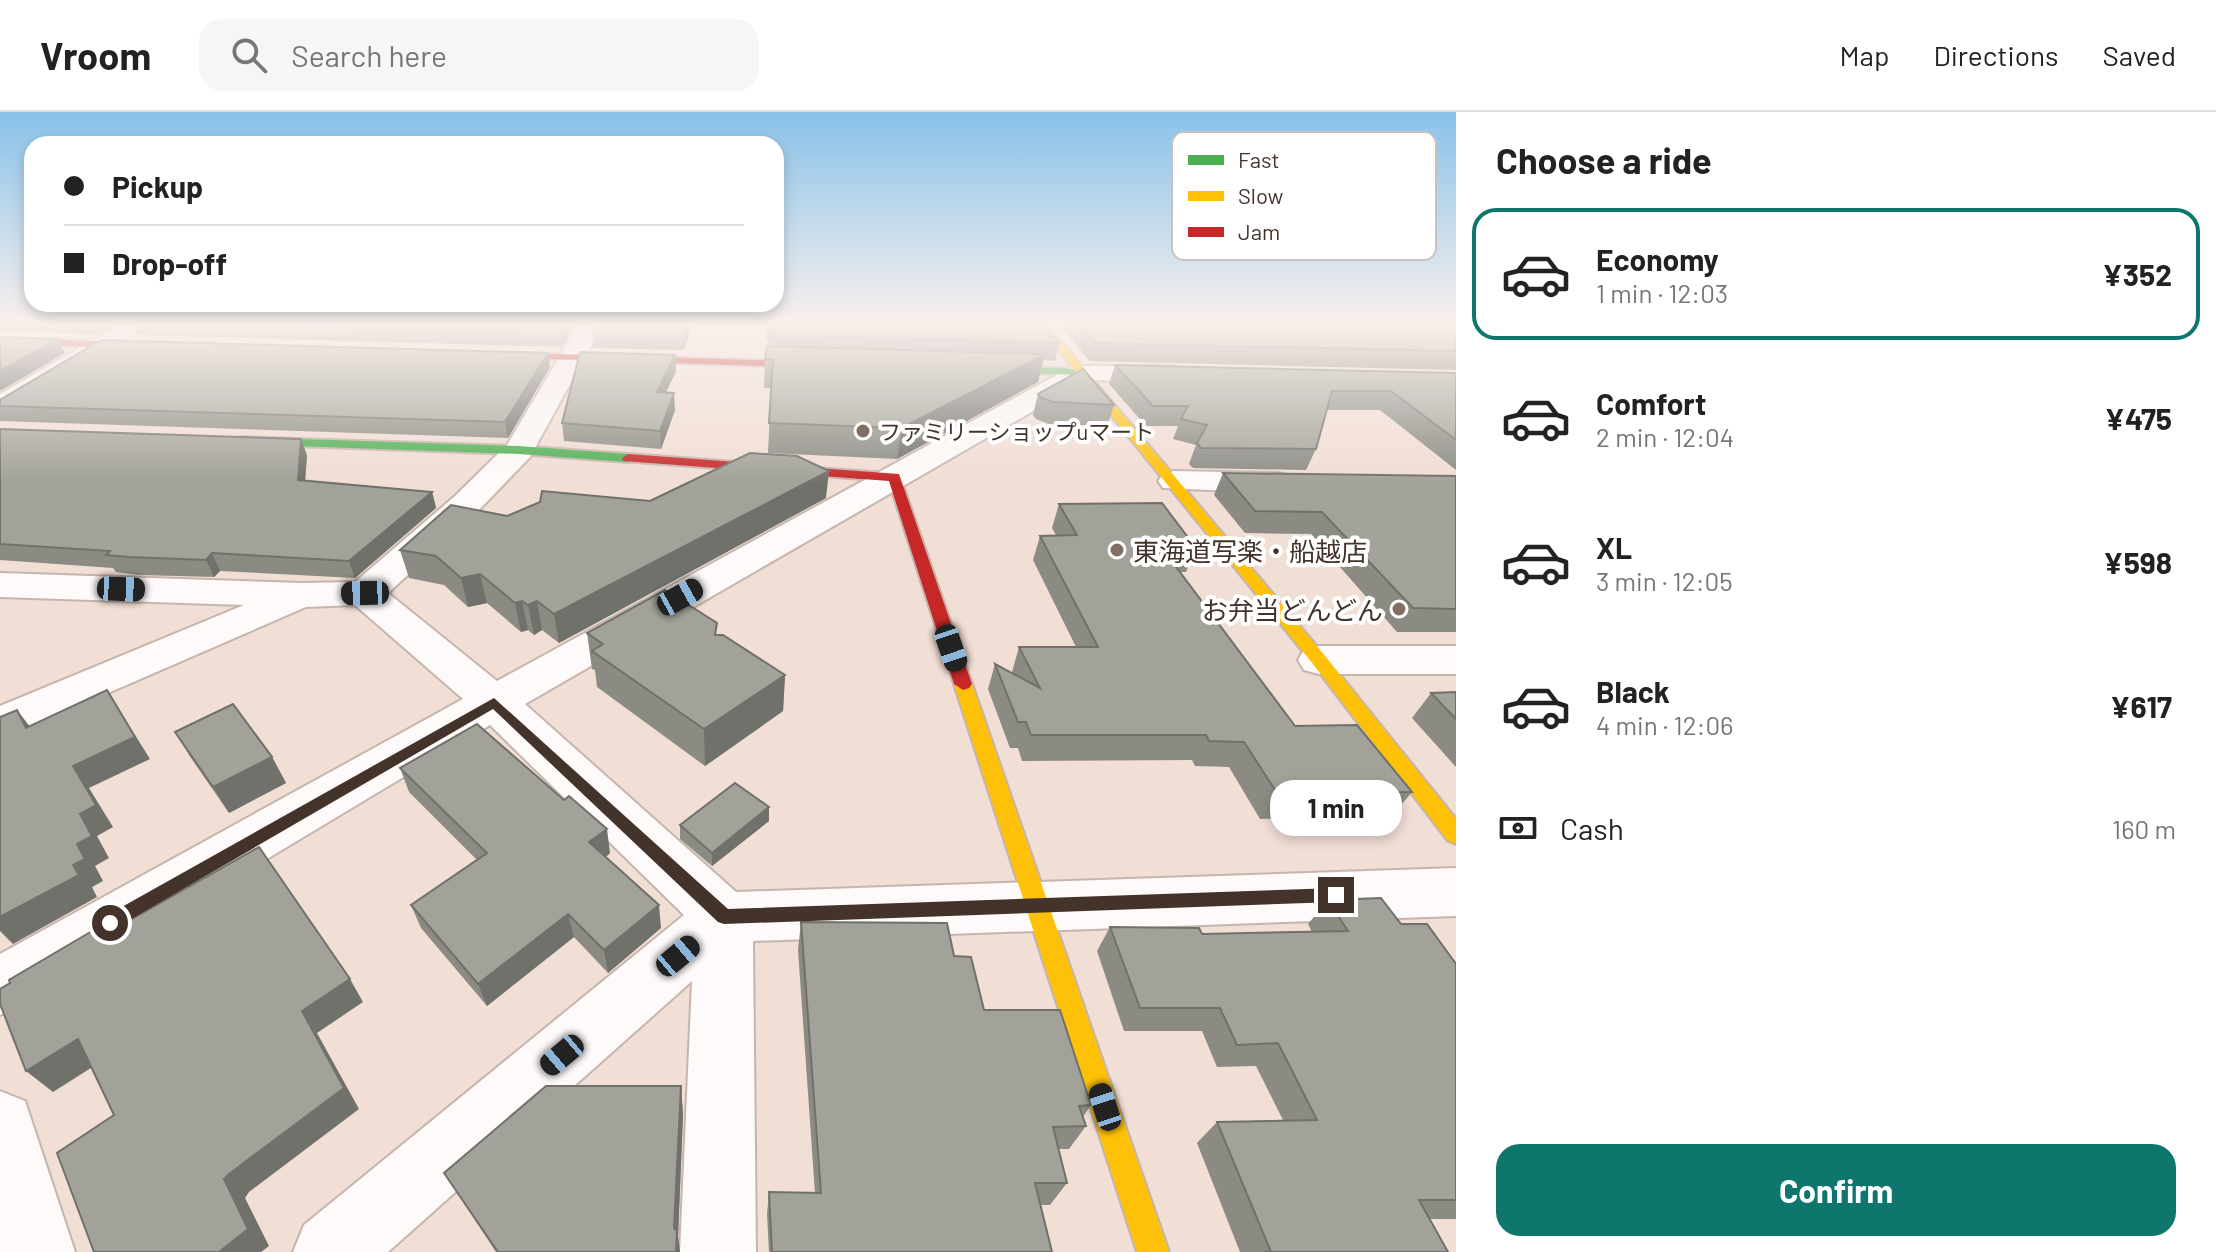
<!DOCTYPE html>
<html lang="en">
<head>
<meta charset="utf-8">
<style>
	:root { --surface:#fff; --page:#f6f6f6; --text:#222; --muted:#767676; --line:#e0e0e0; --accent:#0f766e }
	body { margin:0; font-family:Barlow,"Noto Sans JP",sans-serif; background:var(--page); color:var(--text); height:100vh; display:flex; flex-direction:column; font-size:30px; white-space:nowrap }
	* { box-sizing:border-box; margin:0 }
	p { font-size:26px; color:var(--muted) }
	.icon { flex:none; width:44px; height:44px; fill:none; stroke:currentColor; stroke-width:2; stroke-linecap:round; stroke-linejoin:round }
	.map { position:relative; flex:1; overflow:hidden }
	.side { display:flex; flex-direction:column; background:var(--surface); width:760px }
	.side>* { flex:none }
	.banner { position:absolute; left:24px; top:24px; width:760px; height:176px; border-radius:24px; box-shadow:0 4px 12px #0003; display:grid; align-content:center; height:176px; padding:0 40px; background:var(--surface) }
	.end { position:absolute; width:36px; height:36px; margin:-18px; border:10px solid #44332b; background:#fff; box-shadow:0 0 0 4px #fff }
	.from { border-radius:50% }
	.bubble { position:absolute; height:56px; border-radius:24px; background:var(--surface); box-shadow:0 4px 12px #0003; font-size:26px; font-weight:700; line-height:56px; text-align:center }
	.car { position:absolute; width:24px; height:48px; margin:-24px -12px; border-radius:10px; box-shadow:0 0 6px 2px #0007; background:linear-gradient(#222 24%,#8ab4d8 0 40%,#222 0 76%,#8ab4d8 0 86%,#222 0) }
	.banner b { display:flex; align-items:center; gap:28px; height:76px; font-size:30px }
	.banner b+b { border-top:2px solid var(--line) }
	.banner i { width:20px; height:20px; background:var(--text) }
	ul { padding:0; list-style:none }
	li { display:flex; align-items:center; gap:24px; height:132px; margin:0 16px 12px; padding:0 24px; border:4px solid transparent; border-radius:24px }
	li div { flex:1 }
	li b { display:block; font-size:30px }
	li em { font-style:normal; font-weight:700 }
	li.selected { border-color:var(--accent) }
	li>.icon { width:72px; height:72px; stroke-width:1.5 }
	h2 { padding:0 40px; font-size:36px; line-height:96px }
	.pay { display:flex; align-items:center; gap:20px; height:88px; padding:0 40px; font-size:30px }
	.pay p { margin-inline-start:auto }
	.button { display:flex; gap:16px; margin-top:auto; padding:16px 40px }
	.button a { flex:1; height:92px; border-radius:24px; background:var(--accent); color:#fff; font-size:32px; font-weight:700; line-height:92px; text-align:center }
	header { display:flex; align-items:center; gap:48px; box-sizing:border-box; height:112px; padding:0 40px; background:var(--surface); border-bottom:2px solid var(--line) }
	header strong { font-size:38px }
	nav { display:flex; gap:44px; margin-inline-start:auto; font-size:28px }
	.search { width:560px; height:72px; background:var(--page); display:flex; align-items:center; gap:20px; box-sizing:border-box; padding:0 28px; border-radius:24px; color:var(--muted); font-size:30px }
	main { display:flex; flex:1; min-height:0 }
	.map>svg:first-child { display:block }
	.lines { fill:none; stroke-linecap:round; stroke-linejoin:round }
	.street-casing { stroke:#c6b5ad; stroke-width:4 }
	.fast-casing { stroke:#c6b5ad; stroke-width:4 }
	.slow-casing { stroke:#c6b5ad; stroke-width:4 }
	.jam-casing { stroke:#c6b5ad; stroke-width:4 }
	.street { fill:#fdfaf9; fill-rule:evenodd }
	.fast { fill:#4caf50; fill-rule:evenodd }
	.slow { fill:#ffc107; fill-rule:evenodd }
	.jam { fill:#c62828; fill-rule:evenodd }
	.wall { fill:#8b8b84 }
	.shaded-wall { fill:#71716c }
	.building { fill:#a2a29a; stroke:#71716c; stroke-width:2 }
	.route { fill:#44332b }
	.poi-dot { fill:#816f66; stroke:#fff; stroke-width:3 }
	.labels { text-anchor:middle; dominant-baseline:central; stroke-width:8; stroke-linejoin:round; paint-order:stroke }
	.far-poi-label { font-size:22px; fill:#44332b; stroke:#fff; text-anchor:start }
	.poi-label { font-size:26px; fill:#44332b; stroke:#fff; text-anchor:start }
	.key { fill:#fff; stroke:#c7c2bf; stroke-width:2 }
	.key-label { font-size:22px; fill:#44332b }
</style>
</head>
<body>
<header>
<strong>Vroom</strong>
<div class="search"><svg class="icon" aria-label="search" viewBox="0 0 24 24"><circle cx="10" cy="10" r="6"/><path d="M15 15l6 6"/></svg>Search here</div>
<nav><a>Map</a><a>Directions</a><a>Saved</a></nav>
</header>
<main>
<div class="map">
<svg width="1456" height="1140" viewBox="0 0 1456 1140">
	<rect width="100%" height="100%" fill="#f1ded5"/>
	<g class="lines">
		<defs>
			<g id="street">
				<path d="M121,212H150L10,300L0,302V282Z"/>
				<path d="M579,212H603L530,345L479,398L388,481L497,569L1073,254H1174L1183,256L1187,262L1183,268L1174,270L1087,268L525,592L736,780L1456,756V804L753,829L756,1140H680L692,869L388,1140H293L304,1113L684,803L490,613L22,894L0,903V842L463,587L355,493L306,495L0,628V594L244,493L0,485V461L302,471L355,470L455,384L507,333Z"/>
				<path d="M1174,359L1278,361L1290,364L1294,371L1290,378L1278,381L1163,376L1158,369L1163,362Z"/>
				<path d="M1319,534H1456V562H1319L1304,558L1298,548L1304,538Z"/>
				<path d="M0,979L25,989L75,1140H0Z"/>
			</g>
			<g id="fast">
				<path d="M980,254L1082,257L1087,260L1082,263L976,259V255Z"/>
				<path d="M242,325L519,334L628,342L634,346L628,350L519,342L238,332V326Z"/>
			</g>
			<g id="slow">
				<path d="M1037,212H1047L1325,544L1456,707V732L1448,729L1313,552Z"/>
				<path d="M963,566L972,572L1169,1140H1137L954,572Z"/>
			</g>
			<g id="jam">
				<path d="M0,226L156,231L161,234L156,237L0,232Z"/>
				<path d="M488,240L823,250L828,253L823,256L484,245L483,243Z"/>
				<path d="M628,342L899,362L972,572L969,576L963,578L954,572L889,369L623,349L622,346Z"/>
			</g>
		</defs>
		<!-- street casing -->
		<use href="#street" class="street-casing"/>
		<!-- fast casing -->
		<use href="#fast" class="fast-casing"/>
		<!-- slow casing -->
		<use href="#slow" class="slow-casing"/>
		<!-- jam casing -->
		<use href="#jam" class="jam-casing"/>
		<!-- street -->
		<use href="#street" class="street"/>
		<!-- fast -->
		<use href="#fast" class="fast"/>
		<!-- slow -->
		<use href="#slow" class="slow"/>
		<!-- jam -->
		<use href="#jam" class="jam"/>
	</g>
	<!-- wall -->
	<g class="wall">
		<path d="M0,212H116L98,222L0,219Z"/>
		<path d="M133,212H575L562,235L138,223Z"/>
		<path d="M694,212L683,238L593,236L592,222Z"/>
		<path d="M766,212H1045L1059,231L1055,249L1043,248L1038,270L897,347L768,341L771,276H764L765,247L769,234V229H766Z"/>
		<path d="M1058,212H1456V258L1090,249Z"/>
		<path d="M1115,253L1456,261V358L1380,298H1327L1316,337L1306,358L1193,356L1189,352L1196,333L1173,327L1178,314H1146L1109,272Z"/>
		<path d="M550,255L508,326L0,309V288Z"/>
		<path d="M676,259L666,280L675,298L661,337L564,329L562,311Z"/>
		<path d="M1038,282L1114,293L1107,315L1049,312L1036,307L1033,303Z"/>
		<path d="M0,317L307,343L305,368L432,380L436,396L355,466L220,459L214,465L139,463L116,460L113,456L0,448Z"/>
		<path d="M1223,361L1456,364V520H1397L1311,422L1245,421L1214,383Z"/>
		<path d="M826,386L559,531L542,518L534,523L528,518L521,520L487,491L468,495L444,473L409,466L400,438L507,404L650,389Z"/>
		<path d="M1059,392L1196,436L1186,460H1180L1295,614L1412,680L1391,705L1260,707L1229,655L1195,654L1192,648L1022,649L1018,636H1010L988,577L995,552L1013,561L1012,560L1019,535H1076L1033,448L1040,424L1056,423L1052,416Z"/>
		<path d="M587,521L717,523L785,563L783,599L705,654L597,575L595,558L592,557Z"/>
		<path d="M1456,580V655L1412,606L1431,581Z"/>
		<path d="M175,620L272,645L286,671L229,701L191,646Z"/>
		<path d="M400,656L610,741L606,745L661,816L608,861L574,825L487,894L421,816L411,793L477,748L409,680Z"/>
		<path d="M769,709L712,754L680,727V713Z"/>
		<path d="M1328,788L1401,812L1456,852V1107H1429L1448,1140H1240L1197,1031L1217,1010L1283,1008L1256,954L1217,955L1202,919H1124L1097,839L1110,815L1202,822L1312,820L1308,812Z"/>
		<path d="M801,810L954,844L984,898L1091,993L1083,1005L1086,1014L1069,1037H1058L1067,1071L1050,1093H1040L1052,1140H769L767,1102L769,1080L815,1081L798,838Z"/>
		<path d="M681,974L683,1003L678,1124L680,1140H496L444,1061Z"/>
	</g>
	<!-- shaded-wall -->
	<g class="shaded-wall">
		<path d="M93,212H116L98,222Z"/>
		<path d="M566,212H575L562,235L560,221Z"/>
		<path d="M688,212H694L683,238V224Z"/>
		<path d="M58,227L65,241L0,279V259Z"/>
		<path d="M548,241L550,255L508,326L505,310Z"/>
		<path d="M1045,242L1038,270L897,347L902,316Z"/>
		<path d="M675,243L676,259L658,297L657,280Z"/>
		<path d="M674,281L675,298L661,337L660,319Z"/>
		<path d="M301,327L307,343L304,384L298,368Z"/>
		<path d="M829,359L826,386L559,531L554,502Z"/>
		<path d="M432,380L436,396L355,466L349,449Z"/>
		<path d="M212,441L220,459L214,465L206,448Z"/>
		<path d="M480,462L487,491L468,495L461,466Z"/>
		<path d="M522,489L528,518L521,520L515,491Z"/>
		<path d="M537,489L542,518L534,523L528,493Z"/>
		<path d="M785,563L783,599L705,654L704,617Z"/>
		<path d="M107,578L150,647L89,676L113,715L97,724L109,746L95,754L103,769L92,775L97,785L13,832L0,819V805L73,753L80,702L73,654Z"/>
		<path d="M17,598L34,620L26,616Z"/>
		<path d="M272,645L286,671L229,701L213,675Z"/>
		<path d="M769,695V709L712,754V741Z"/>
		<path d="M607,717L610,741L594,754L589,730Z"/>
		<path d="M659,793L661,816L608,861L604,838Z"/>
		<path d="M568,802L574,825L487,894L478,872Z"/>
		<path d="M350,867L363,890L317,921L359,997L249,1080L245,1086L269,1134L261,1140H219L224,1067L302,899Z"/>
		<path d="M78,927L102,949L53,980L26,959Z"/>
		<path d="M681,974L683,1003L678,1125L680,1140H676L674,1116Z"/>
	</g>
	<!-- building -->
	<g class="building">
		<path d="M229,212H566L560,221Z"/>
		<path d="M598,212H688L683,224L592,222Z"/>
		<path d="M771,212H1045L1059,231L770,223Z"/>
		<path d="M1078,212H1456V239L1096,231Z"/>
		<path d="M0,225L58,227L0,259Z"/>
		<path d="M101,228L548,241L505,310L0,294V288Z"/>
		<path d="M767,234L1045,242L902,316L769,311L773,248L765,247Z"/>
		<path d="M580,240L675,243L657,280L674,281L660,319L562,311Z"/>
		<path d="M1115,253L1456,261V328L1391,279H1332L1316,337L1201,336L1197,331L1207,313L1181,307L1188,294H1153Z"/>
		<path d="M1083,257L1114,293L1054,290L1041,286L1038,282Z"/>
		<path d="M0,317L301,327L298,368L432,380L349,449L212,441L206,448L129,445L106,443L110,439L0,432Z"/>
		<path d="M750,341L797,344L829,359L554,502L537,489L528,493L522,489L515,491L480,462L461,466L436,444L400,438L451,393L507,404L540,390L542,379L650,389Z"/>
		<path d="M1223,361L1456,364V497L1413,496L1322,400L1255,399Z"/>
		<path d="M1162,391L1196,436H1162L1295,614L1357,613L1412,680L1277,681L1244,630L1209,629L1206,623H1031L1026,610H1018L995,552L1040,576L1019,535H1098L1040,424L1077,423L1059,392Z"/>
		<path d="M665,478L717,511L715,523H723L785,563L704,617L592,539L603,532L587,521Z"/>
		<path d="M107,578L135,625L73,654L96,693L80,702L92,724L77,732L85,747L73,753L79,763L0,805V605L17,598L26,616Z"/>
		<path d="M1456,580V607L1431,581Z"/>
		<path d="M233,592L272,645L213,675L175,620Z"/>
		<path d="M477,612L564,688L569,684L607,717L589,730L659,793L604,838L568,802L478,872L411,793L487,741L400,656Z"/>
		<path d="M735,671L769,695L712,741L680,713Z"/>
		<path d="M259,735L350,867L302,899L344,976L229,1062L224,1067L248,1117L219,1140H94L57,1041L114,1003L78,927L26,959L0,892V877L10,871L9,868L104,812L109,820Z"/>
		<path d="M1381,786L1401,812H1427L1456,852V1088H1419L1448,1140H1264H1271L1217,1010L1317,1008L1278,931L1237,933L1220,896H1140L1110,815L1199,816L1202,822L1348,819L1328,788Z"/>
		<path d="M801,810L947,811L954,844L971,845L984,898H1060L1091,993L1079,994L1086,1014L1053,1015L1067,1071H1035L1052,1140H772L769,1080L821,1081Z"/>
		<path d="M546,974H681L674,1116L677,1119L676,1140H498L444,1061Z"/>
	</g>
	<!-- sky -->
	<linearGradient id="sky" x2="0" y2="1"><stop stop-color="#89c2ea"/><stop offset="0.57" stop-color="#f9f0ec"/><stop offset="1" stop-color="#f9f0ec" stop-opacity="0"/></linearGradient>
	<rect width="1456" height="372" fill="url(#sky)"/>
	<!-- route -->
	<path class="route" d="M494,586L728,797L1336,776L1345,783L1336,790L724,812L718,810L493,597L116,816H104L101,811L104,805Z"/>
	<!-- markers -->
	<g class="poi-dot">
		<circle cx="863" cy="319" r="8"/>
		<circle cx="1117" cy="438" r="8"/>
		<circle cx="1399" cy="497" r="8"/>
	</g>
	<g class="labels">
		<!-- far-poi labels -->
		<g class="far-poi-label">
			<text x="879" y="319">ファミリーショップuマート</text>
		</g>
		<!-- poi labels -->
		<g class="poi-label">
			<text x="1133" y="438">東海道写楽・船越店</text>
			<text x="1383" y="497" text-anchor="end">お弁当どんどん</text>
		</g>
	</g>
	<!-- legend -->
	<rect x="1172" y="20" width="264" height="128" rx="12" class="key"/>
	<rect x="1188" y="43" width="36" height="10" fill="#4caf50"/>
	<rect x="1188" y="79" width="36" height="10" fill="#ffc107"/>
	<rect x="1188" y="115" width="36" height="10" fill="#c62828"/>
	<g class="key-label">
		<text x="1238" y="56">Fast</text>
		<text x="1238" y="92">Slow</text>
		<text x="1238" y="128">Jam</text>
	</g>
</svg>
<i class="end from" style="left:110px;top:811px"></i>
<i class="end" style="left:1336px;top:783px"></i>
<div class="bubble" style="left:1270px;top:668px;width:132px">1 min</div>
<i class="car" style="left:121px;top:477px;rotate:92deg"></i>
<i class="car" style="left:365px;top:481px;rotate:269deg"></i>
<i class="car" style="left:680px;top:485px;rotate:61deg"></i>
<i class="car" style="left:951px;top:536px;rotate:161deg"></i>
<i class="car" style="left:678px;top:844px;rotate:50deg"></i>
<i class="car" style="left:562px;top:943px;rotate:230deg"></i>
<i class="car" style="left:1105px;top:995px;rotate:342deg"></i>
<div class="banner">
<b><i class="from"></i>Pickup</b>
<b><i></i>Drop-off</b>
</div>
</div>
<section class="side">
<h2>Choose a ride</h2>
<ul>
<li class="selected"><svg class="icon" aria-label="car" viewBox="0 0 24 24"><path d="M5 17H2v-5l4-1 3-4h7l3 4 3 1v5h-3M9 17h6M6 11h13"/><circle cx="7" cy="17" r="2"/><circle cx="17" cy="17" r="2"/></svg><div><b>Economy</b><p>1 min · 12:03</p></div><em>¥352</em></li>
<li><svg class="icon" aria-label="car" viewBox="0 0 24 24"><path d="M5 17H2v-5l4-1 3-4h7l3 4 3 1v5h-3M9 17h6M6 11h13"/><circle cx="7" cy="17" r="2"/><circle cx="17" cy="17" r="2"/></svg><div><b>Comfort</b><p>2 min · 12:04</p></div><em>¥475</em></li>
<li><svg class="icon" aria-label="car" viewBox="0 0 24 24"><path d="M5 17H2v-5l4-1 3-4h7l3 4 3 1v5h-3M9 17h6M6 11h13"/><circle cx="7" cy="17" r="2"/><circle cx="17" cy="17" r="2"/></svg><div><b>XL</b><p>3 min · 12:05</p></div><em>¥598</em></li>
<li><svg class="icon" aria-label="car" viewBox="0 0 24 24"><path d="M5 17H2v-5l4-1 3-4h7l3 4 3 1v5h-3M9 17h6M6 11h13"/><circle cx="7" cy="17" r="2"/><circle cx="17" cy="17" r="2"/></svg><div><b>Black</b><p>4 min · 12:06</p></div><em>¥617</em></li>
</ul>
<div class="pay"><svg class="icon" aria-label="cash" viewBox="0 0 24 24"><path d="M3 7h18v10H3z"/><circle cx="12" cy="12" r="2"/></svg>Cash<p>160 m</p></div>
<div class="button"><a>Confirm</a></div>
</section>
</main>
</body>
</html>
